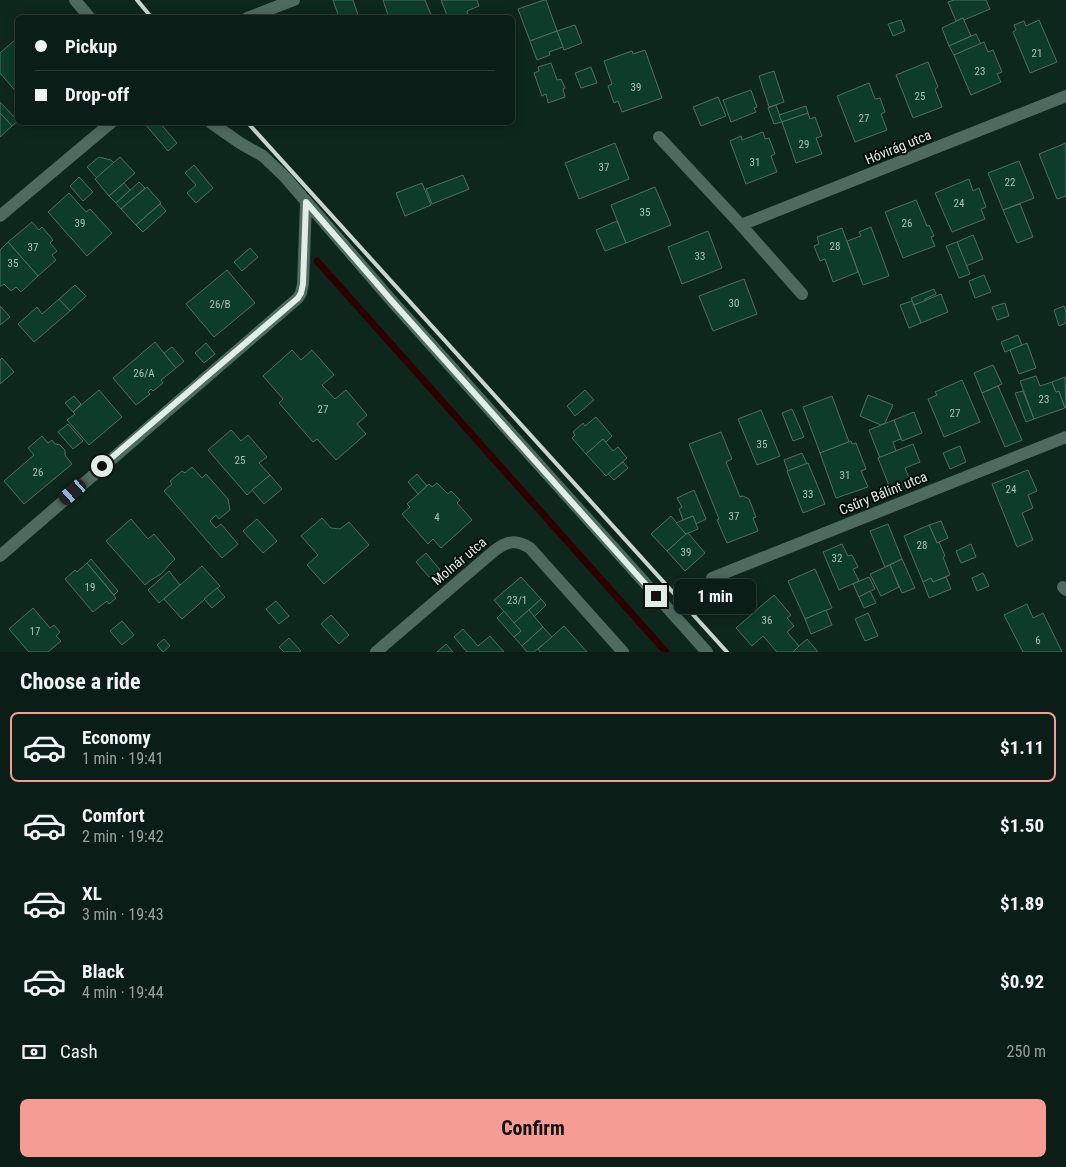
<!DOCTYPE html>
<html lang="en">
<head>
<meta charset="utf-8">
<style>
	:root { --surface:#0a1d16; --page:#13261f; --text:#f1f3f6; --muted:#99a2a1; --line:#2a3b35; --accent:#f59c95 }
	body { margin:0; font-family:"Roboto Condensed",sans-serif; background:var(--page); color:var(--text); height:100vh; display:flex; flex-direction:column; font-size:19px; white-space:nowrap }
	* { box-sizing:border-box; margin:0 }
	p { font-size:16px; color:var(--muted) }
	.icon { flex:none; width:28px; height:28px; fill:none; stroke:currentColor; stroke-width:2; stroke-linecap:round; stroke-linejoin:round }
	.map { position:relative; height:652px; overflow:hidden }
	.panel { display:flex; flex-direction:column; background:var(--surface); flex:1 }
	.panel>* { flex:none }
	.top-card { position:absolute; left:15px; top:15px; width:500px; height:110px; border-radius:8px; box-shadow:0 2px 12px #0003,0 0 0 1px var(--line); display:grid; align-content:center; height:110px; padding:0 20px; background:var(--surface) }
	.end { position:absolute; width:22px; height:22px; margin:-11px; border:6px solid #dfeee7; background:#111; box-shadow:0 0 0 2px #111 }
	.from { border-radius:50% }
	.bubble { position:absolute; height:35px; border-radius:8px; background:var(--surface); box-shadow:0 2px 12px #0003,0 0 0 1px var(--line); font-size:16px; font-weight:700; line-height:35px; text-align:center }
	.car { position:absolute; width:15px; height:30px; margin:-15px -8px; border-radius:6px; box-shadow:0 0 4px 1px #0007; background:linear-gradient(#222 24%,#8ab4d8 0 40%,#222 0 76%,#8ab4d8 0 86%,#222 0) }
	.top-card b { display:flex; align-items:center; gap:18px; height:48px; font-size:19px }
	.top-card b+b { border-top:1px solid var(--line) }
	.top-card i { width:12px; height:12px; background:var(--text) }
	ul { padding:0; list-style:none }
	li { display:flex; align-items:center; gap:15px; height:70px; margin:0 10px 8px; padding:0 10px; border:2px solid transparent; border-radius:8px }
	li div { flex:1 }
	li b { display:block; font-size:19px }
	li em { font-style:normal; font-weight:700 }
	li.current { border-color:var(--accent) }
	li>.icon { width:45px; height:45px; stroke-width:1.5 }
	h2 { padding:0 20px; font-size:22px; line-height:60px }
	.pay { display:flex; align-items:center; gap:12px; height:55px; padding:0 20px; font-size:19px }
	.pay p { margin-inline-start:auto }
	.primary-button { display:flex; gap:10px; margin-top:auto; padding:10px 20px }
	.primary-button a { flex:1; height:58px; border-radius:8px; background:var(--accent); color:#111; font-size:20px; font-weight:700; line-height:58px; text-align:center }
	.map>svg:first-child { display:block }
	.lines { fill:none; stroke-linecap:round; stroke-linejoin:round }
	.stream { stroke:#2c0001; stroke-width:7 }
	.building { fill:#0d3c2b; stroke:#536e61 }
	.street { stroke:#4f6a5e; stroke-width:12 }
	.rail { stroke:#c7d7cf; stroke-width:4 }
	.route { stroke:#dfeee7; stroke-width:6 }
	.labels { text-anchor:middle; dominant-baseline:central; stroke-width:4; stroke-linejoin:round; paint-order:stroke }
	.number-label { font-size:11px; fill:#aac2b8 }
	.street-label { font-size:14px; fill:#dfeee7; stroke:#040d09 }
</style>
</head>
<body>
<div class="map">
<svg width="1066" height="652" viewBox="0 0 1066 652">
	<rect width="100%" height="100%" fill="#0e271d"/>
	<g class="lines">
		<!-- stream -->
		<path class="stream" d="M317,261L666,652"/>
	</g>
	<!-- building -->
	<g class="building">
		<path d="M333,0H353L359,18H341V16L339,17Z"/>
		<path d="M383,0H425L431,15L425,18H389Z"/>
		<path d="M441,0H477L479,6L467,11L469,18H448Z"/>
		<path d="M544,0H546L557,31L530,41L518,9Z"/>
		<path d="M954,0H986L990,9L964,20L963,18L956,21L948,2Z"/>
		<path d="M963,18L971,36L949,46L942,28Z"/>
		<path d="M901,20L905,31L893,36L888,24Z"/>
		<path d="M1039,20L1057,62L1030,73L1013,32L1016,30L1014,25L1024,21L1026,26Z"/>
		<path d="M575,25L582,43L564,50L557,31Z"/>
		<path d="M557,31L563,47L549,52L550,55L537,60L530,41Z"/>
		<path d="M976,34L981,44L954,55L949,46Z"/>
		<path d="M16,39L18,40V94L0,73V53Z"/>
		<path d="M984,42L988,52L993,50L1002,72L997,74L1001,82L971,95L954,55Z"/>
		<path d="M645,50L662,98L622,112L618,101L614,103L608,86L612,84L604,61L632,51L633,54Z"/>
		<path d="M928,62L938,87L935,89L942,107L913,118L896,75Z"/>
		<path d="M551,63L557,80L561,79L565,88L563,89L565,97L548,103L546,94L542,96L534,73L539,71L538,67Z"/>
		<path d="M591,67L597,83L581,88L575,73Z"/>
		<path d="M774,71L784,102L769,107L759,76Z"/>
		<path d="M869,83L875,99L880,98L885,112L881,114L887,130L855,142L837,96Z"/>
		<path d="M751,90L757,107L754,108L756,112L731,122L723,100Z"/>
		<path d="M718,97L726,116L701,126L693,107Z"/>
		<path d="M0,102L18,121L12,126L0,113Z"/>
		<path d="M776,105L782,122L774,124L768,108Z"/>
		<path d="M806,106L808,113L782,122L779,115Z"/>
		<path d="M0,113L12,126L0,137Z"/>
		<path d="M808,113L810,119L815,117L822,136L816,138L822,154L796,163L782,122Z"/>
		<path d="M146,122H159L177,143L168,151L145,124Z"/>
		<path d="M763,132L765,139L769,138L775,154L771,156L777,172L746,184L730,141L741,136L742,140Z"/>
		<path d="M615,143L629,179L579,199L565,163Z"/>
		<path d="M1066,143V196L1057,199L1039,154Z"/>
		<path d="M99,157L111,160L114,163L97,178L87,167Z"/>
		<path d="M120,157L135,173L109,196L95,179Z"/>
		<path d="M1019,161L1034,198L1003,210L988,173Z"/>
		<path d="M194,165L213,188L196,203L187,193L196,185L185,173Z"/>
		<path d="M463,175L469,189L432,204L426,189Z"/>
		<path d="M79,177L93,192L83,201L70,186Z"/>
		<path d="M969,179L973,191L979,188L986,207L981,209L985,219L952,232L935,193Z"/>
		<path d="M139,182L145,188L121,209L116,203Z"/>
		<path d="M124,183L130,190L116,203L109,196Z"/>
		<path d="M422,183L431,205L405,216L396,193Z"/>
		<path d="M147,187L161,203L136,225L121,209Z"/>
		<path d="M655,187L671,225L626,243L611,205Z"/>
		<path d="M69,193L86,212L90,209L112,233L87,256L48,212Z"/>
		<path d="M916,200L927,226L929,225L934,236L931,237L935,246L903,258L885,212Z"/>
		<path d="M160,204L166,211L143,232L136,225Z"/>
		<path d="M1020,204L1033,237L1017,243L1003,210Z"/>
		<path d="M617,221L626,243L605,251L596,230Z"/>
		<path d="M32,222L39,230L42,227L53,240L50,243L57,251L52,255L56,260L38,276L8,242Z"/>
		<path d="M871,227L889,276L863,285L847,241L861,236L859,232Z"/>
		<path d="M842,228L858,272L833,282L825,259L820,261L814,246L819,244L817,237Z"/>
		<path d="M708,231L722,268L682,284L668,247Z"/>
		<path d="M973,235L983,259L966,266L957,242Z"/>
		<path d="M8,242L38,276L21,292L16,287L11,291L4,284L1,286H0V250Z"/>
		<path d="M957,242L970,274L959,278L946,246Z"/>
		<path d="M250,248L258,257L242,271L234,262Z"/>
		<path d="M227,270L255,303L214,337L186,304Z"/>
		<path d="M984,275L991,292L975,298L969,281Z"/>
		<path d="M744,279L757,314L713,331L699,296Z"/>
		<path d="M75,285L86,296L70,311L59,299Z"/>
		<path d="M934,289L936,294L925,299V301L914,305L911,298Z"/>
		<path d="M941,294L948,312L921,323L914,305Z"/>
		<path d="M59,299L70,311L34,342L18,324L37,307L42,314Z"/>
		<path d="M912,301L921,323L909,328L900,305Z"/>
		<path d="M1005,303L1009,316L997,320L992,307Z"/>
		<path d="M0,306L10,317L0,325Z"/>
		<path d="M1064,306L1066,312V323L1059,326L1054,310Z"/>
		<path d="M1018,335L1022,345L1005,352L1001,342Z"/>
		<path d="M155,342L176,368L161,380L163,383L153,391L151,389L148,392L150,394L136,405L113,378Z"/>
		<path d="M206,343L215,354L204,363L195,353Z"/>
		<path d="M1027,343L1036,368L1019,374L1010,350Z"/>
		<path d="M172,347L184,361L176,368L164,353Z"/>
		<path d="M292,350L301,360L312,350L334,375L322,385L335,399L346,390L367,415L357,424L366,434L336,460L317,439L313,442L279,403L283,399L263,376Z"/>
		<path d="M2,358L14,372L0,384V360Z"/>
		<path d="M993,365L1002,384L982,393L974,373Z"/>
		<path d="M1036,376L1040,386L1052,382L1056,392L1059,391L1065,408L1034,419L1020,381Z"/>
		<path d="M1065,377L1066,407L1065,408L1059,391L1056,392L1052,382Z"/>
		<path d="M962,380L980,422L944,437L928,399L937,395L935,392Z"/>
		<path d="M998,386L1022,440L1005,447L982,393Z"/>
		<path d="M99,390L122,417L89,445L67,420L75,414L73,412Z"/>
		<path d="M585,390L594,400L575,416L567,406Z"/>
		<path d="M1023,391L1034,419L1026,422L1015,393Z"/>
		<path d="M868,395L893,405L885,423L881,425L860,416Z"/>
		<path d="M74,396L81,404L73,412L65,403Z"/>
		<path d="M832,396L849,442L820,453L803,407Z"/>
		<path d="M792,409L804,437L793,441L782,413Z"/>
		<path d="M761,410L780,456L757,465L738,419Z"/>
		<path d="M914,412L922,433L902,441L894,420Z"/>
		<path d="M596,417L612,436L606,442L603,439L586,454L572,438L575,435L573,432L583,423L585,426Z"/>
		<path d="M894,420L901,439L893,442L896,451L880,458L869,430Z"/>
		<path d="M68,424L83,441L73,449L58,432Z"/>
		<path d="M231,430L241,441L248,435L267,457L259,463L270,475L247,495L208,450Z"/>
		<path d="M721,432L732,459L726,462L740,497L743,496L749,499L756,517L753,518L758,531L727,543L717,520L719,519L689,444Z"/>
		<path d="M42,436L48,443L52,440L55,444L60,445L65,450V455L72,464L24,504L4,481L34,455L28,448Z"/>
		<path d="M603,439L613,451L618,447L627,458L606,476L586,454Z"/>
		<path d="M851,441L852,444L856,443L866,469L861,471L868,487L836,498L820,453Z"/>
		<path d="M913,444L920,462L905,468L912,485L892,493L878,458Z"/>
		<path d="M960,446L966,462L950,469L943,453Z"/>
		<path d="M802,453L807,464L788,471L784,460Z"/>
		<path d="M623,462L628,468L614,480L608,474Z"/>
		<path d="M808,463L825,504L803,513L787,471Z"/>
		<path d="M192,467L202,478L206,474L228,499L230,510L219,519L216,515L210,521L216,528L221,524L238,544L222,558L164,491L172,484L170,481L182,471L185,473Z"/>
		<path d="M1028,470L1037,491L1028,495L1033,508L1022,513L1033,540L1017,547L992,484Z"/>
		<path d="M417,474L427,486L418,494L408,482Z"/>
		<path d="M270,475L282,489L264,504L252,490Z"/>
		<path d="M437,483L448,494L451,491L460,500L457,503L472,520L441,548L433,539L428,544L402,514L410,507L407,504L427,486L429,484L432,487Z"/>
		<path d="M694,490L706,519L696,524L693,516L683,520L679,509L682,507L677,498Z"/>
		<path d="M671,516L686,534L667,551L651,534Z"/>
		<path d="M693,516L698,529L686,534L676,523Z"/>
		<path d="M322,518L331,528L340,529L349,522L369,545L324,584L307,565L318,555L301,536Z"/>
		<path d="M131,519L148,539L154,534L175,559L169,565L161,574L151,580L145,585L106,541Z"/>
		<path d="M257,519L277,541L263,553L243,531Z"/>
		<path d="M941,521L948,538L937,543L929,525Z"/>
		<path d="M888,524L902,559L885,567L870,531Z"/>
		<path d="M929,525L937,543L939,542L945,556L943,557L950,575L933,582L931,578L923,582L904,536Z"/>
		<path d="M688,533L705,553L685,571L667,551L686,534Z"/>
		<path d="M842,544L848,556L852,555L858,567L853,569L859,581L839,590L823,552Z"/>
		<path d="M971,544L976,557L961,563L956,551Z"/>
		<path d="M426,553L440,570L430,578L416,562Z"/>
		<path d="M91,559L118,591L114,595L87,563Z"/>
		<path d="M902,559L915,588L902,593L890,565Z"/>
		<path d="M87,563L116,598L109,604L107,601L93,612L65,579L75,570L77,572Z"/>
		<path d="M890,565L899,587L881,596L870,574Z"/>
		<path d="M202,566L220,586L182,619L164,599Z"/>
		<path d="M815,569L832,608L805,619L788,581Z"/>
		<path d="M169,571L180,585L159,603L148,590Z"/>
		<path d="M983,573L989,586L977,591L972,578Z"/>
		<path d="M521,577L541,599L514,623L494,600Z"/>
		<path d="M869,577L875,589L859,597L853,584Z"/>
		<path d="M946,577L951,589L929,598L923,582L931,578L933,582Z"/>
		<path d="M217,588L225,597L212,608L204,599Z"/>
		<path d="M870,591L876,603L864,608L859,597Z"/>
		<path d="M774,595L791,615L787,618L794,626L787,632L799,646L793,652H777L763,636L752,646L736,628Z"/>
		<path d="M541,599L546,605L534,617L529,610Z"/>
		<path d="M276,601L289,616L279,624L266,609Z"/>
		<path d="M1027,604L1033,618L1043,613L1062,652H1023L1004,615Z"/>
		<path d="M33,608L50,628L54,625L60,632L56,636L61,641L48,652H29L9,629Z"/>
		<path d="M529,610L543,627L522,646L514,637L521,631L514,623Z"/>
		<path d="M826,610L832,625L811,634L805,619Z"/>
		<path d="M504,611L521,631L514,637L497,618Z"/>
		<path d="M868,613L878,636L865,641L855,619Z"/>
		<path d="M331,615L349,635L339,644L321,624Z"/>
		<path d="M122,621L134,635L122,645L110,631Z"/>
		<path d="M564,626L587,652H540L538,649Z"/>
		<path d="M543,627L552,637L534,652H527L522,646Z"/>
		<path d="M463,629L478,646L490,636L504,652H467L454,637Z"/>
		<path d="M289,638L301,651L299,652H284L279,647Z"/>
		<path d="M164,639L170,646L163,652L157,645Z"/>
		<path d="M807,639L818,652H793L799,646Z"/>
		<path d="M446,644L453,652H437Z"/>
	</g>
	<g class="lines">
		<!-- street -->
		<g class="street">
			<path d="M75,0L90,18"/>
			<path d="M247,18L294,0"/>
			<path d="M210,122L240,143L263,156L285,177L391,300L707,652"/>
			<path d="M659,137L741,225L802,294"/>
			<path d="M0,216L112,122"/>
			<path d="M741,225L1066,96"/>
			<path d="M0,556L298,298L301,293L303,284L306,203"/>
			<path d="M712,578L1066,437"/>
			<path d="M1063,587L1066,590"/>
			<path d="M376,652L494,551C507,541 516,539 530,548L623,652"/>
		</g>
		<!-- rail -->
		<g class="rail">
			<path d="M137,0L152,18"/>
			<path d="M247,122L727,652"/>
		</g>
	</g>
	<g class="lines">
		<!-- route -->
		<path class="route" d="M102,466L298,298L301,293L303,284L306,202L391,300L656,596"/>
	</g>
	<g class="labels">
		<!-- number labels -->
		<g class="number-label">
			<text x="1037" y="53">21</text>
			<text x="980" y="71">23</text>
			<text x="636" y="87">39</text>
			<text x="920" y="96">25</text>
			<text x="864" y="118">27</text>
			<text x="804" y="144">29</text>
			<text x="755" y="162">31</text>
			<text x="604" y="167">37</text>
			<text x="1010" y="182">22</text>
			<text x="959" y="203">24</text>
			<text x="645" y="212">35</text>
			<text x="80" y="223">39</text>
			<text x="907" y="223">26</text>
			<text x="835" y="246">28</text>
			<text x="33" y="247">37</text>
			<text x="700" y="256">33</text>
			<text x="13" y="263">35</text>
			<text x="734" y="303">30</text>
			<text x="220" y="304">26/B</text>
			<text x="144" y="373">26/A</text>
			<text x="1044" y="399">23</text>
			<text x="323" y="409">27</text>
			<text x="955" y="413">27</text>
			<text x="762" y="444">35</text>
			<text x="240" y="460">25</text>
			<text x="38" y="472">26</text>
			<text x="845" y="475">31</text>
			<text x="1011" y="489">24</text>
			<text x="808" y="494">33</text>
			<text x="734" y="516">37</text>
			<text x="437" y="517">4</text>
			<text x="922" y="545">28</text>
			<text x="686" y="552">39</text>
			<text x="837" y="558">32</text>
			<text x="90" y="587">19</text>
			<text x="517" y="600">23/1</text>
			<text x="767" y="620">36</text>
			<text x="35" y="631">17</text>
			<text x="1038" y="640">6</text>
		</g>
		<!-- street labels -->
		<g class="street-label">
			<text transform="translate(898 147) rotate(-22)">Hóvirág utca</text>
			<text transform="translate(883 493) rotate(-22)">Csűry Bálint utca</text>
			<text transform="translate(459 561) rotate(-40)">Molnár utca</text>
		</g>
	</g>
</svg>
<i class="end from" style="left:102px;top:466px"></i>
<i class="end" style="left:656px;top:596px"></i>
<div class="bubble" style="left:674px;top:579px;width:82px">1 min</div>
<i class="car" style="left:73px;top:492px;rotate:229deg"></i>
<div class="top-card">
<b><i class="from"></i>Pickup</b>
<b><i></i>Drop-off</b>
</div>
</div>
<section class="panel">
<h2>Choose a ride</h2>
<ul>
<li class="current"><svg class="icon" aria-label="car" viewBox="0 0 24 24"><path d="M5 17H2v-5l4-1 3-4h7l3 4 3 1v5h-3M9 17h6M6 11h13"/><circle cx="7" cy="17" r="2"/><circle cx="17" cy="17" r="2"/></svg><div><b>Economy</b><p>1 min · 19:41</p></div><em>$1.11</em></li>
<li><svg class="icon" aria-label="car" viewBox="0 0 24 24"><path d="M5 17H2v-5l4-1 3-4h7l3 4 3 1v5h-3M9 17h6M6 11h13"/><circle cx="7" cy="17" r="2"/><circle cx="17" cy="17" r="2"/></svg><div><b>Comfort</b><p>2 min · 19:42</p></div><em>$1.50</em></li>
<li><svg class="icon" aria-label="car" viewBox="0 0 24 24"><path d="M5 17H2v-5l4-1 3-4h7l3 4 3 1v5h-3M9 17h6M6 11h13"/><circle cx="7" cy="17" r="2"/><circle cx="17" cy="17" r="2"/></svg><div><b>XL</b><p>3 min · 19:43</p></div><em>$1.89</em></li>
<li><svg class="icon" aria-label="car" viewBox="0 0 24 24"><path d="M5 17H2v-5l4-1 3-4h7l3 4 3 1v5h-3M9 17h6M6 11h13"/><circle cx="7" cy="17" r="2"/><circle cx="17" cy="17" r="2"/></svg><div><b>Black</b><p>4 min · 19:44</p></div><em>$0.92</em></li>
</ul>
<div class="pay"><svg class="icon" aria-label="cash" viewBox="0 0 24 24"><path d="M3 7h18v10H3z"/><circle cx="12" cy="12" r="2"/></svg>Cash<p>250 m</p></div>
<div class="primary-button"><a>Confirm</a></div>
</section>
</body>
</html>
